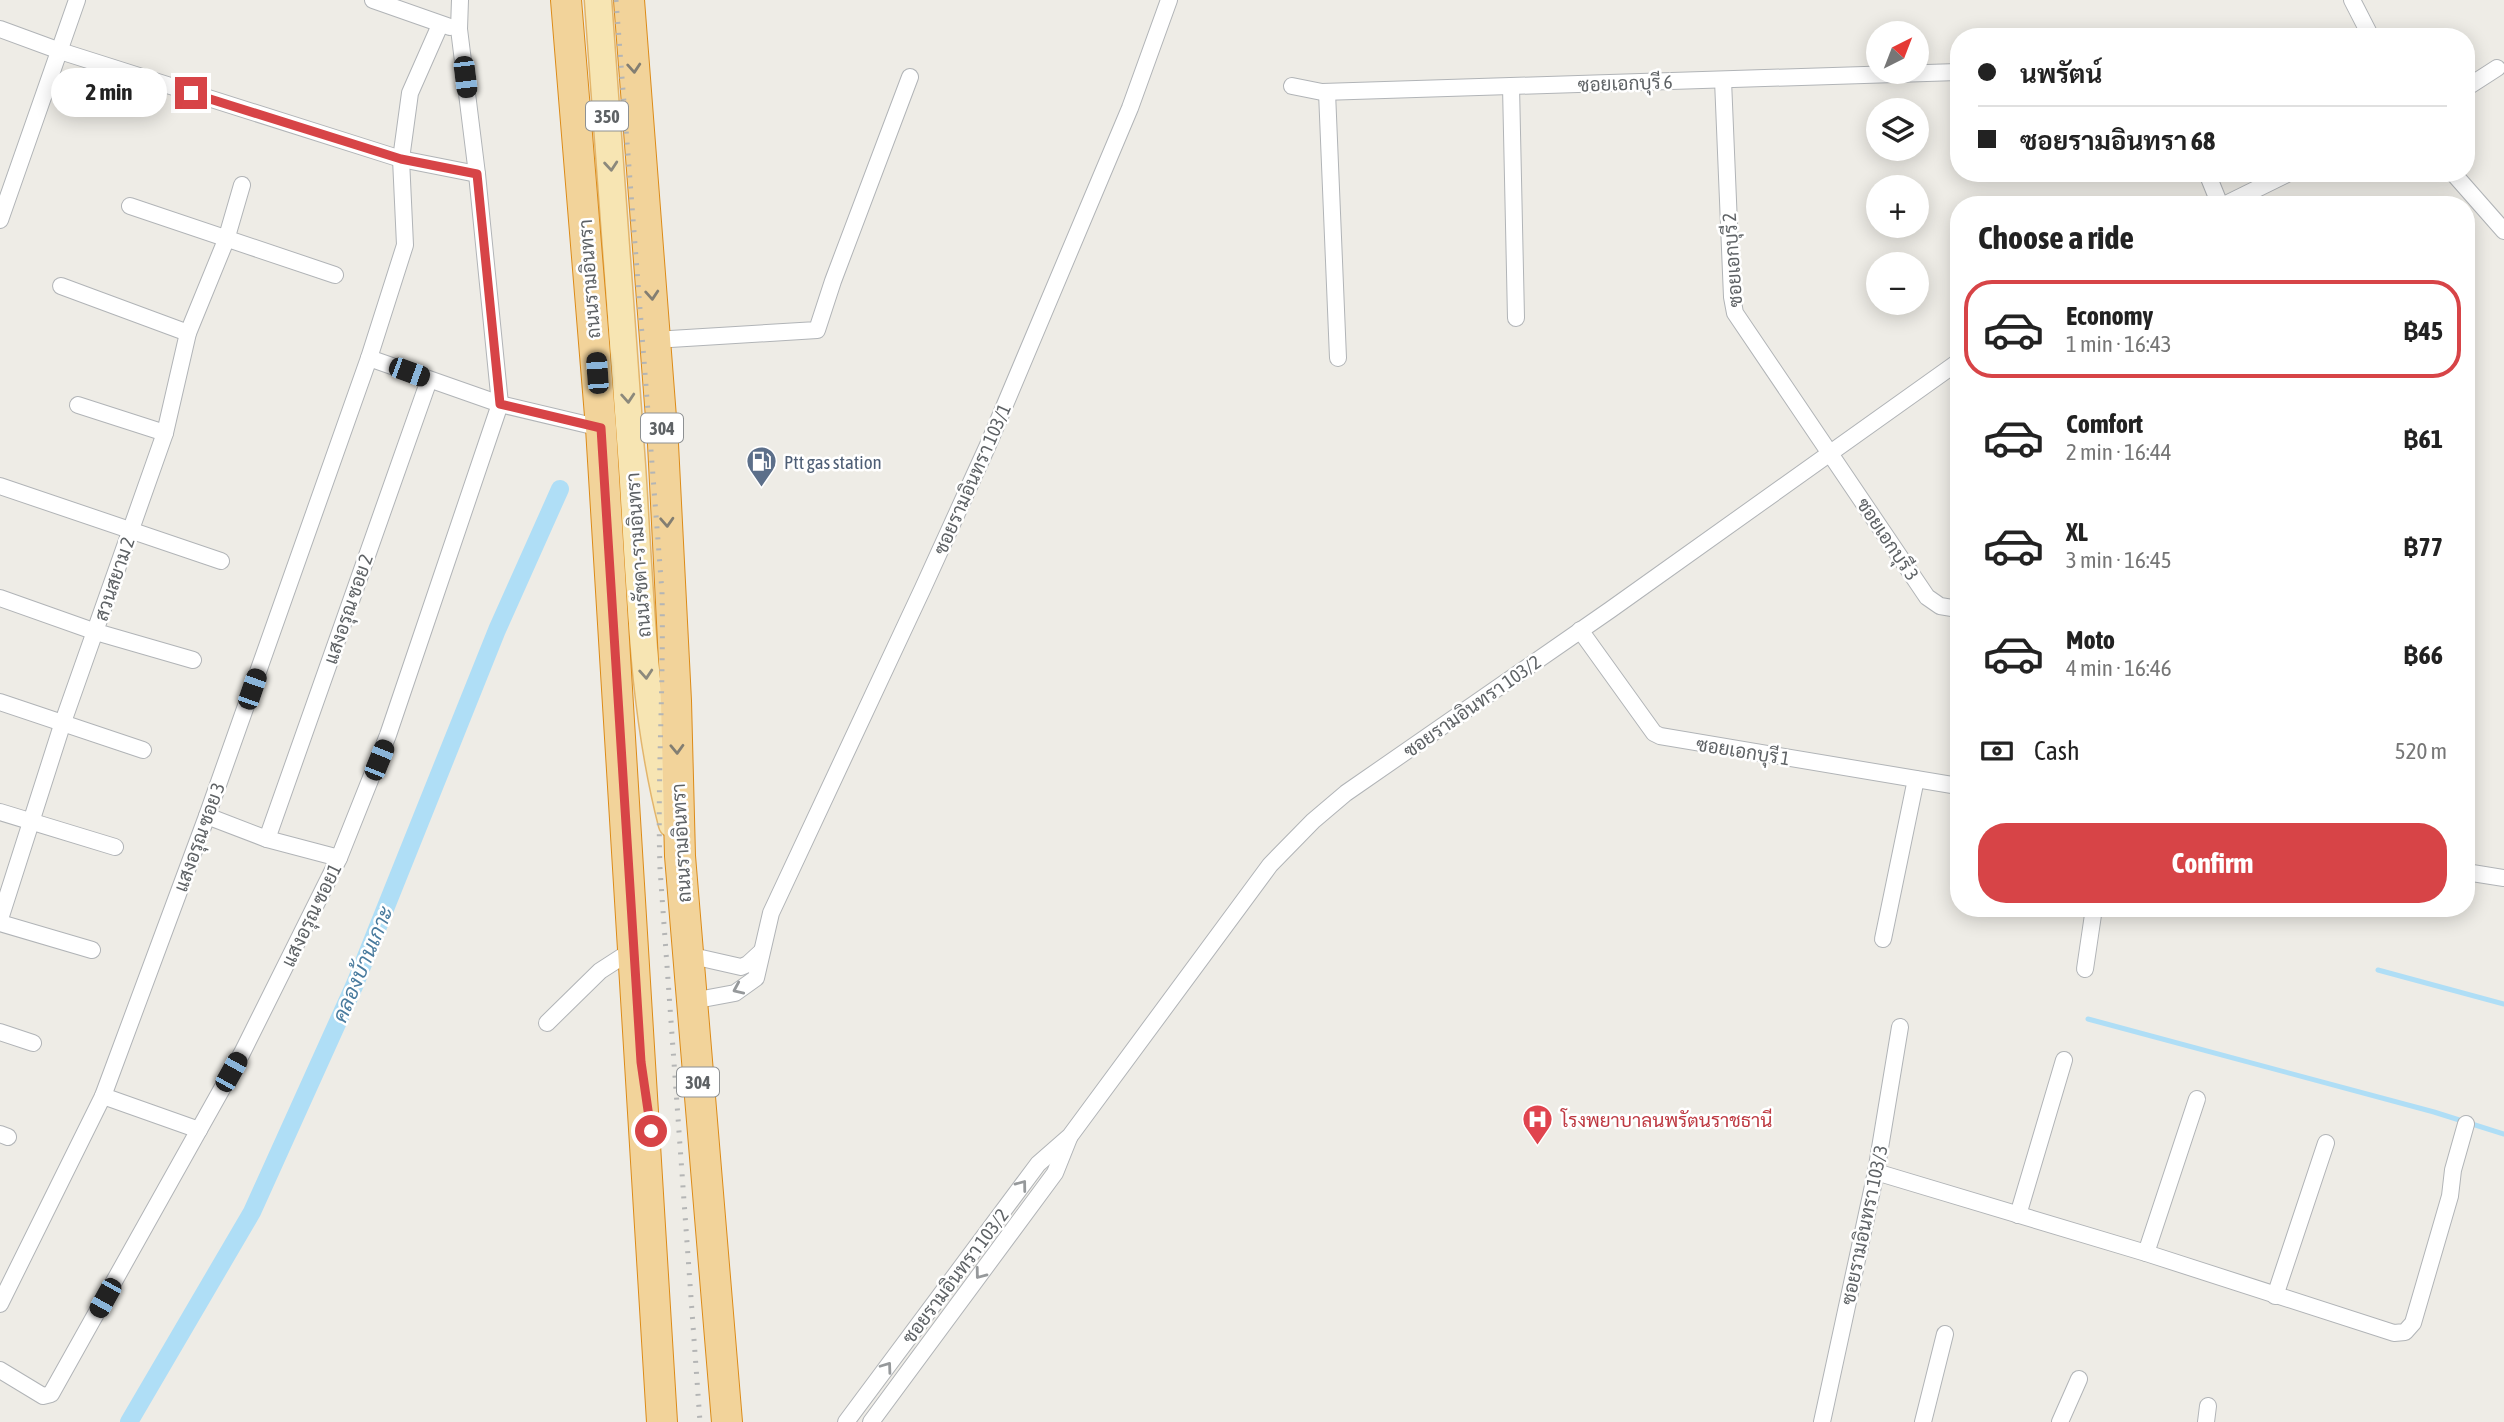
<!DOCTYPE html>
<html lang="en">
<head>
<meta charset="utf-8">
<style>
	:root { --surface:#fff; --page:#f6f6f6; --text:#222; --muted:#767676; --line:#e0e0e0; --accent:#d74447 }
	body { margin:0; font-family:"Asap Condensed",Sarabun,sans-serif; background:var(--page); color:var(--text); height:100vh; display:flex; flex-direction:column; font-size:26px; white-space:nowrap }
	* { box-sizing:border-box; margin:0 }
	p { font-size:23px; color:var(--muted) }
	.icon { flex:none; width:38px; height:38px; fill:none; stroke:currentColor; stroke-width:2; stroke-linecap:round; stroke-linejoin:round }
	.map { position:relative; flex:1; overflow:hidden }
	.panel { position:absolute; left:1950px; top:196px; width:525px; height:721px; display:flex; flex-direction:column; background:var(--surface); border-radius:28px; box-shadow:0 4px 18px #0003 }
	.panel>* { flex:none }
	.hud { position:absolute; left:1950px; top:28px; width:525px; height:154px; border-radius:28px; box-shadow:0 4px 18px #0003; display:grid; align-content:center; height:154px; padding:0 28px; background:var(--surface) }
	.needle { width:46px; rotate:42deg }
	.tools { position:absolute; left:1866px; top:21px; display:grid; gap:14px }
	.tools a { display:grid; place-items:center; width:63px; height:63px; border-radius:50%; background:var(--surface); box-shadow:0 4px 18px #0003; font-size:35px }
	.end { position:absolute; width:32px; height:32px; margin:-16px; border:9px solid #d74447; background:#fff; box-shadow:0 0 0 4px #fff }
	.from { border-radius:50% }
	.bubble { position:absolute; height:49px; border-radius:24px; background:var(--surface); box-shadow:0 4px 18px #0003; font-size:23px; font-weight:700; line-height:49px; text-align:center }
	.car { position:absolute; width:21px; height:42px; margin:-21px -10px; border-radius:9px; box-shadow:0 0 5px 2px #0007; background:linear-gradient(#222 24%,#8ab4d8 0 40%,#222 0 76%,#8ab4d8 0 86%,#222 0) }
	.hud b { display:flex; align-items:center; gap:24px; height:66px; font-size:26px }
	.hud b+b { border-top:2px solid var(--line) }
	.hud i { width:18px; height:18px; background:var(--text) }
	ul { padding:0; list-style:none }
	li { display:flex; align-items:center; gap:21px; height:98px; margin:0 14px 10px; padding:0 14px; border:4px solid transparent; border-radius:28px }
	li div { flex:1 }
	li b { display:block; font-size:26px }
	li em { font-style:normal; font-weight:700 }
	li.on { border-color:var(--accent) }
	li>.icon { width:63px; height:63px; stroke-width:1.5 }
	h2 { padding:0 28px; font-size:32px; line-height:84px }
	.pay { display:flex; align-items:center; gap:18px; height:77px; padding:0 28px; font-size:26px }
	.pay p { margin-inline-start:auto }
	.button { display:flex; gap:14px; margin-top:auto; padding:14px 28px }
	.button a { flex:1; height:80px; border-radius:28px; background:var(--accent); color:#fff; font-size:28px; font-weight:700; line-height:80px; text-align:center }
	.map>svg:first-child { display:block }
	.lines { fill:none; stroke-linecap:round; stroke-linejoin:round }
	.stream { stroke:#afdef6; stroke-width:5 }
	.canal { stroke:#afdef6; stroke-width:18 }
	.street-casing { stroke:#b1b4b7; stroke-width:18 }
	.primary-casing { stroke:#e3b56b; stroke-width:29 }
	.highway-casing { stroke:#dc8b18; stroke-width:32 }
	.street { stroke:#fff; stroke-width:16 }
	.primary { stroke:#f7e5b3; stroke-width:26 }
	.highway { stroke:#f2d39a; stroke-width:30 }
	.rail { stroke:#b4b5b5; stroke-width:5; stroke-dasharray:2 9; stroke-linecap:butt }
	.oneway { stroke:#837e72 }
	.oneway2 { stroke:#8c897c }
	.oneway3 { stroke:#96999b }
	.route { stroke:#d74447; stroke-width:9 }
	.labels { text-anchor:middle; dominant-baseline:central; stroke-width:5; stroke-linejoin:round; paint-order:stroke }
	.shield { fill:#fff; stroke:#8e9193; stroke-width:2 }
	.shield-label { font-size:18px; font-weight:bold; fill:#5e6265 }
	.street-label { font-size:19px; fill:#5e6265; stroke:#fff }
	.service-label { font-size:19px; fill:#4e5e75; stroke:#fff; text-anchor:start }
	.health-label { font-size:19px; fill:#be3a42; stroke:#fff; text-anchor:start }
	.water-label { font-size:21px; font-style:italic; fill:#497b9e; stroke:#fff }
</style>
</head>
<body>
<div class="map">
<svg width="2504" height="1422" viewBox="0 0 2504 1422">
	<rect width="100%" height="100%" fill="#eeece6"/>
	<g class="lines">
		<!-- stream -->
		<g class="stream">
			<path d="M2378,970L2504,1004"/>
			<path d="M2088,1019L2434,1112L2504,1134"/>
		</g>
		<!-- canal -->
		<path class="canal" d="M129,1422L252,1212L355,984L497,630L560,489"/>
		<defs>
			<g id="street">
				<path d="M373,0L450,27"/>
				<path d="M2352,0L2371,37"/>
				<path d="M0,29L60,51L401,159L477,174"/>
				<path d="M1723,80L1732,297L1735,313L1927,597L1940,606L1958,609"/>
				<path d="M1292,86L1322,92L1958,72"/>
				<path d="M1511,86L1516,318"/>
				<path d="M2466,88L2497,68"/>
				<path d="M1327,92L1338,358"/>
				<path d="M2207,173L2220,205"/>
				<path d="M2453,173L2504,231"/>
				<path d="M2224,205L2289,173"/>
				<path d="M130,206L335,275"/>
				<path d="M0,220L77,0"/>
				<path d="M61,286L188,333"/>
				<path d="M654,340L817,330L833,281L910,77"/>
				<path d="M369,358L500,404L601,428"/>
				<path d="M78,405L165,433"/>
				<path d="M0,486L221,561"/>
				<path d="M0,598L96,632L193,660"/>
				<path d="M1580,630L1654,733L1660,736L1958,786"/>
				<path d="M0,702L143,750"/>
				<path d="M0,812L115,847"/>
				<path d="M207,816L267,839L339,858"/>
				<path d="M267,839L429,380"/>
				<path d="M2466,872L2504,878"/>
				<path d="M0,919L63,722L165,433L188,333L226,240L242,185"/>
				<path d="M0,923L92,950"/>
				<path d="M1883,939L1916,779"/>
				<path d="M688,955L741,967L748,964L761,952"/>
				<path d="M2085,969L2094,908"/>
				<path d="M692,1001L735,993L756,978L771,913L923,588L988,445L1130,108L1169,0"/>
				<path d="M547,1023L600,971L634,949"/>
				<path d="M0,1032L33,1043"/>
				<path d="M103,1096L199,1130"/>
				<path d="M0,1134L8,1137"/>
				<path d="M1876,1172L2146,1253L2394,1333L2405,1332L2413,1323L2450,1196L2453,1170L2466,1124"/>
				<path d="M2018,1215L2064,1060"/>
				<path d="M2146,1253L2197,1099"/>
				<path d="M2275,1296L2326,1143"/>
				<path d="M0,1304L103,1096L207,816L369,358L405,245L401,159L410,93L440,25"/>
				<path d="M0,1370L43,1396L51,1394L242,1053L339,858L388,735L500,404L477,174L459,29L460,0"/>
				<path d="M846,1422L1038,1164L1070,1136L1270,865L1313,821L1346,793L1610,610L1958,362"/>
				<path d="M871,1422L1055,1173L1069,1138"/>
				<path d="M1822,1422L1876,1172L1900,1027"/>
				<path d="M1923,1422L1945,1334"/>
				<path d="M2060,1422L2079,1379"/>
				<path d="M2206,1422L2208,1406"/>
			</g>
			<path id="primary" d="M598,0C610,155 622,310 632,466C640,586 642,707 672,824"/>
			<g id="highway">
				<path d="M566,0L601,428L662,1422"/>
				<path d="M629,0L663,444L676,701L680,856L727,1422"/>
			</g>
		</defs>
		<!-- street casing -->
		<use href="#street" class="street-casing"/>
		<!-- primary casing -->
		<use href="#primary" class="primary-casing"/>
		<!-- highway casing -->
		<use href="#highway" class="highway-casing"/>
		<!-- street -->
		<use href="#street" class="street"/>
		<!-- primary -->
		<use href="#primary" class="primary"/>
		<!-- highway -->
		<use href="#highway" class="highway"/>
		<!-- rail -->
		<path class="rail" d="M616,0L662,592C664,685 657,777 660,869L700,1422"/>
	</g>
	<!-- one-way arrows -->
	<defs><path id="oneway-chevron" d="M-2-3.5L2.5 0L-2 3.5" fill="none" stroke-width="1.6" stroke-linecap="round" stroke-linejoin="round" transform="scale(1.75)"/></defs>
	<g class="oneway">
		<use href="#oneway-chevron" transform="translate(634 68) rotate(86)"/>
		<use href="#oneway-chevron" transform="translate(652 295) rotate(86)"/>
		<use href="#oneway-chevron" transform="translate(667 522) rotate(87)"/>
		<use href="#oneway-chevron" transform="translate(677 749) rotate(88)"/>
	</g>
	<g class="oneway2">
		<use href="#oneway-chevron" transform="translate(611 166) rotate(85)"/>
		<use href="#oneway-chevron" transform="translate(628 398) rotate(86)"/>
		<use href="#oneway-chevron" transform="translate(646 674) rotate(86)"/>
	</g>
	<g class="oneway3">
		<use href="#oneway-chevron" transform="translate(738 989) rotate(156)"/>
		<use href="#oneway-chevron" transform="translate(1022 1185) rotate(-53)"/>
		<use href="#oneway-chevron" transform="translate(980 1274) rotate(127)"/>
		<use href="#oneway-chevron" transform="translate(887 1367) rotate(-54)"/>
	</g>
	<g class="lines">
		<!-- route -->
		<path class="route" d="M191,93L401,159L477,174L500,404L601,428L641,1062L651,1131"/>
	</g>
	<!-- icons -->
	<defs>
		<symbol id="fuel-pin" viewBox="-11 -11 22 30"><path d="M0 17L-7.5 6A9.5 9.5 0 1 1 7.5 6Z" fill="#5c6f8a" stroke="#fff"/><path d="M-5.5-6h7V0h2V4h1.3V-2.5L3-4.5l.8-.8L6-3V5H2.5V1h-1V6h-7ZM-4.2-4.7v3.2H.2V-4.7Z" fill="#fff"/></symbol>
		<symbol id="hospital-pin" viewBox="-11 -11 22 30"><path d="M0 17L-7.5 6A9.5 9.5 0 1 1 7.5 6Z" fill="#e0444e" stroke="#fff"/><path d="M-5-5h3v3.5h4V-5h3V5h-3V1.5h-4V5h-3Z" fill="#fff"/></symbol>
	</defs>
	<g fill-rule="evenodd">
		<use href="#fuel-pin" x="744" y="444" width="35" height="47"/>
		<use href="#hospital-pin" x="1520" y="1102" width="35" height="47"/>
	</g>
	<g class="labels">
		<!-- shield labels -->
		<g class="shield">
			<rect x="586" y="101.5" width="42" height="29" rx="5"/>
			<rect x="641" y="413.5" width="42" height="29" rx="5"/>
			<rect x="677" y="1067.5" width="42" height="29" rx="5"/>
		</g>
		<g class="shield-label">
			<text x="607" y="116">350</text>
			<text x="662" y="428">304</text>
			<text x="698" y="1082">304</text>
		</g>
		<!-- street labels -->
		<g class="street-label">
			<text transform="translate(1625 83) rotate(-2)">ซอยเอกบุรี 6</text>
			<text transform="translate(1732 260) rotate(-94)">ซอยเอกบุรี 2</text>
			<text transform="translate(589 279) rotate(-94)">ถนนรามอินทรา</text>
			<text transform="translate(972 479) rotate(-66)">ซอยรามอินทรา 103/1</text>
			<text transform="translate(1888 539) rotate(56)">ซอยเอกบุรี 3</text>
			<text transform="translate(638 555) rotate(-94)">ถนนรัชดา-รามอินทรา</text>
			<text transform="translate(114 579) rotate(-71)">สวนสยาม 2</text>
			<text transform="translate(348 609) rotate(-71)">แสงอรุณ ซอย 2</text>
			<text transform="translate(1472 706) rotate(-35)">ซอยรามอินทรา 103/2</text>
			<text transform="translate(1743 751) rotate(9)">ซอยเอกบุรี 1</text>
			<text transform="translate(199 837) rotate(-70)">แสงอรุณ ซอย 3</text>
			<text transform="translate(681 843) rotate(-93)">ถนนรามอินทรา</text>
			<text transform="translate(311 915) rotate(-64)">แสงอรุณ ซอย1</text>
			<text transform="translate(1864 1225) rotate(-78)">ซอยรามอินทรา 103/3</text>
			<text transform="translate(955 1276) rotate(-53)">ซอยรามอินทรา 103/2</text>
		</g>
		<!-- service labels -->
		<g class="service-label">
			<text x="784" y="462">Ptt gas station</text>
		</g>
		<!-- health labels -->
		<g class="health-label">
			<text x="1561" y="1120">โรงพยาบาลนพรัตนราชธานี</text>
		</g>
		<!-- water labels -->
		<g class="water-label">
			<text transform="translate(362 964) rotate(-67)">คลองบ้านเกาะ</text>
		</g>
	</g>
</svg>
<div class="tools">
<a><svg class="needle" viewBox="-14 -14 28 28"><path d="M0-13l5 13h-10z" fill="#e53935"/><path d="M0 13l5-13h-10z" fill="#767676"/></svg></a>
<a><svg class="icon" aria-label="layers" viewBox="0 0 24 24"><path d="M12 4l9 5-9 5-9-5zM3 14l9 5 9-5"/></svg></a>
<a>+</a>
<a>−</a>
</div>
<i class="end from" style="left:651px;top:1131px"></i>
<i class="end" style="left:191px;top:93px"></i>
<div class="bubble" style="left:51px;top:68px;width:116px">2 min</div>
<i class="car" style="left:465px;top:77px;rotate:173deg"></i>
<i class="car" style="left:409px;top:372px;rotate:110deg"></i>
<i class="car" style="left:597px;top:373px;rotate:356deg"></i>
<i class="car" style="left:252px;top:689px;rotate:19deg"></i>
<i class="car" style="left:379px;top:760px;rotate:22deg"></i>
<i class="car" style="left:231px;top:1072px;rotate:29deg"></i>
<i class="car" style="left:105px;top:1298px;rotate:209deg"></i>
<div class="hud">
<b><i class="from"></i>นพรัตน์</b>
<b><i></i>ซอยรามอินทรา 68</b>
</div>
<section class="panel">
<h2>Choose a ride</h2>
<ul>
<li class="on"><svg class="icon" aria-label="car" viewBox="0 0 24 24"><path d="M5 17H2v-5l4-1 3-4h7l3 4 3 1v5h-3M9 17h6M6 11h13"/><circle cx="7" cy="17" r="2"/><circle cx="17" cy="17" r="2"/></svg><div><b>Economy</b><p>1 min · 16:43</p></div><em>฿45</em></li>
<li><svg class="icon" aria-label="car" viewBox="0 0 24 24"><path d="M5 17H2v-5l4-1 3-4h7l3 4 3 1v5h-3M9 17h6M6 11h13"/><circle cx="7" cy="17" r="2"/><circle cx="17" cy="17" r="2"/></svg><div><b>Comfort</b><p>2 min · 16:44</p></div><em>฿61</em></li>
<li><svg class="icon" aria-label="car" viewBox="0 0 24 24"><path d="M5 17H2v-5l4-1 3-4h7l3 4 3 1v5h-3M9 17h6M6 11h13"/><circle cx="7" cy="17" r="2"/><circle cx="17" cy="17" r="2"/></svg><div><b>XL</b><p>3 min · 16:45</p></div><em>฿77</em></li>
<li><svg class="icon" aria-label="car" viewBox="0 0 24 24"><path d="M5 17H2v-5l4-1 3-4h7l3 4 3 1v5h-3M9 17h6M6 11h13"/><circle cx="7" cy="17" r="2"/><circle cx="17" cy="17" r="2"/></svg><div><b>Moto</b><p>4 min · 16:46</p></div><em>฿66</em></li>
</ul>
<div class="pay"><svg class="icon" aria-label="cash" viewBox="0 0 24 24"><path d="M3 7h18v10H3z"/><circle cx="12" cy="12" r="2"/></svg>Cash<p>520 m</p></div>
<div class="button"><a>Confirm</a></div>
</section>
</div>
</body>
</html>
